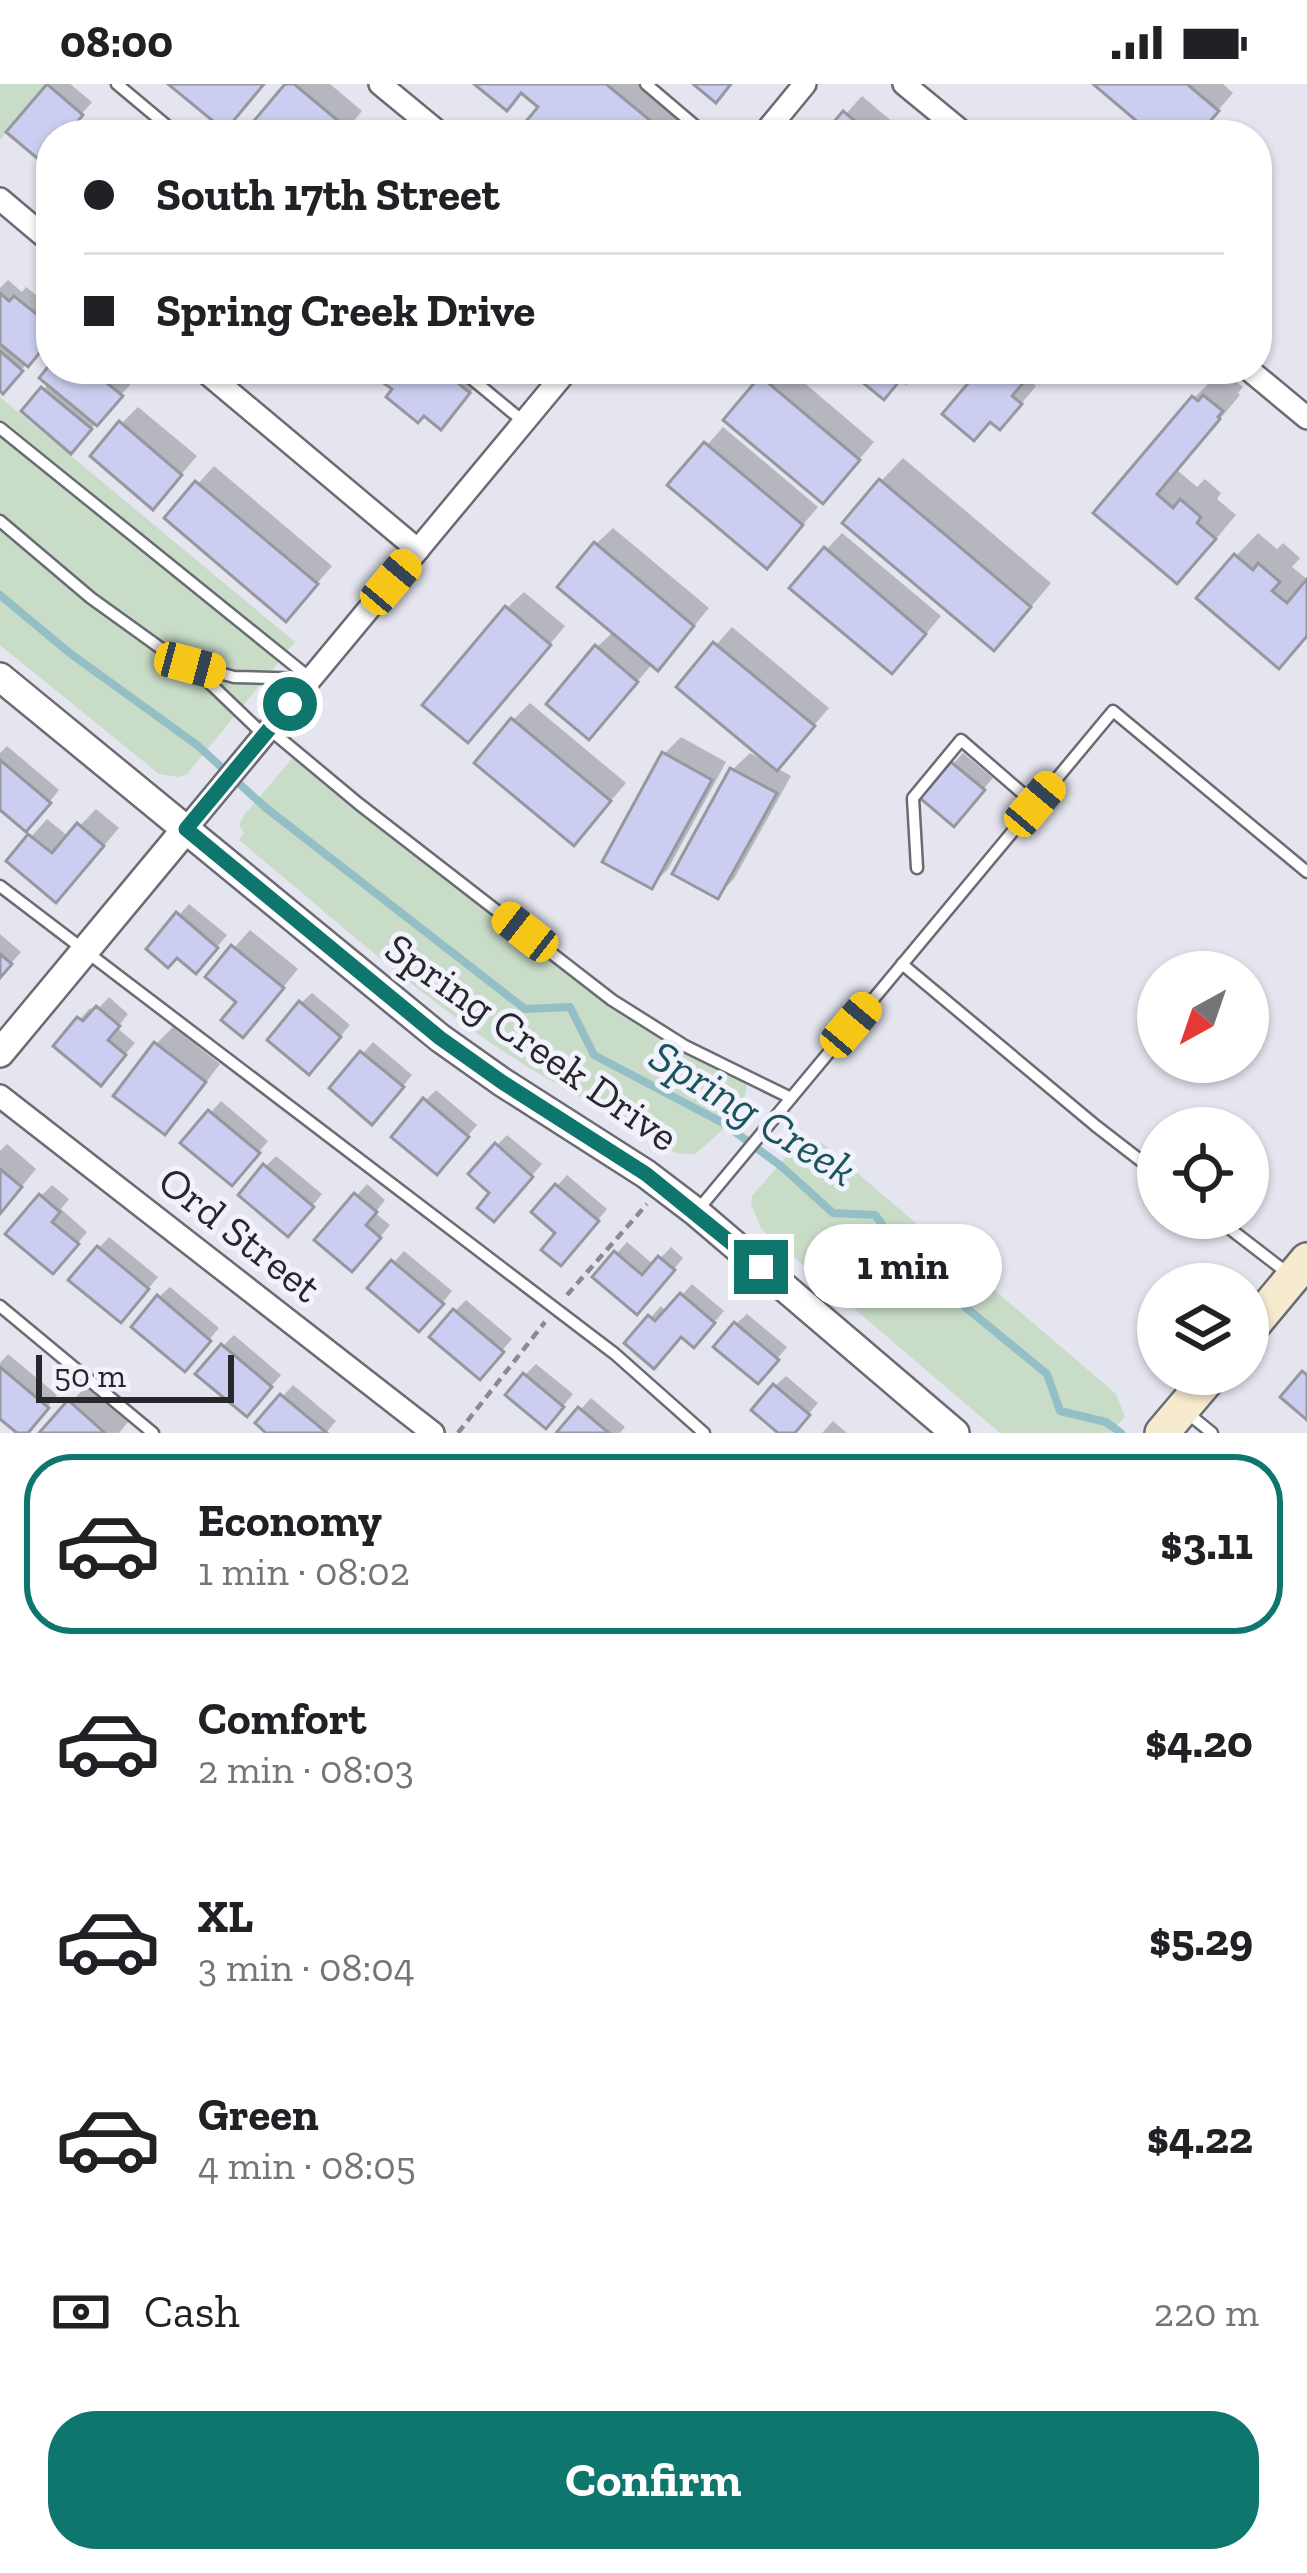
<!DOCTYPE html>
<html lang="en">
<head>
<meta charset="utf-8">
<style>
	:root { --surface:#fff; --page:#f6f6f6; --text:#202124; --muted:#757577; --line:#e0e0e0; --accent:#0f766e }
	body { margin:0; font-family:"Zilla Slab",serif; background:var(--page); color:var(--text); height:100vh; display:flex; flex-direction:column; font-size:45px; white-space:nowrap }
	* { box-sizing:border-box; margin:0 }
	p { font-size:39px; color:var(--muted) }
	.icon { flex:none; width:66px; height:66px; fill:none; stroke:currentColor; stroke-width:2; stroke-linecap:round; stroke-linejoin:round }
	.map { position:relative; height:1349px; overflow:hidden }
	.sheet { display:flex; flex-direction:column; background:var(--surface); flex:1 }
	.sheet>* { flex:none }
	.guide { position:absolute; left:36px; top:36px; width:1236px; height:264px; border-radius:48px; box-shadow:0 3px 9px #0004; display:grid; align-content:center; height:264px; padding:0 48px; background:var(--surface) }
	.needle { width:78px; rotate:220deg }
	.controls { position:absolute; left:1137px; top:867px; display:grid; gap:24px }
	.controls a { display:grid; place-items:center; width:132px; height:132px; border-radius:50%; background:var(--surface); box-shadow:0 3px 9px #0004; font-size:60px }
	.scale { position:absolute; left:36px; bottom:30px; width:198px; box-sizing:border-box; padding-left:12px; border:6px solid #28282b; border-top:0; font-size:33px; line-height:42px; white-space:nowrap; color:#28282b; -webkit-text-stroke:9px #f1f2fb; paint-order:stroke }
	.end { position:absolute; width:54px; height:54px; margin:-27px; border:15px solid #0f766e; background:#fff; box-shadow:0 0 0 6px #fff }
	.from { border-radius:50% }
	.bubble { position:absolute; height:84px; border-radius:42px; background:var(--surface); box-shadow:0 3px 9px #0004; font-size:39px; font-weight:800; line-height:84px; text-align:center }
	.car { position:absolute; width:36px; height:72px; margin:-36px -18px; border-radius:15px; box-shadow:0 0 9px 3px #0007; background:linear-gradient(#f5c518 24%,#345 0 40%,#f5c518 0 76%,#345 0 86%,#f5c518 0) }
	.guide b { display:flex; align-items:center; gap:42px; height:114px; font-size:45px }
	.guide b+b { border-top:3px solid var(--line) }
	.guide i { width:30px; height:30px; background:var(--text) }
	ul { padding:21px 0 0; list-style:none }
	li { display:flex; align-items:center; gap:36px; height:180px; margin:0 24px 18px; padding:0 24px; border:6px solid transparent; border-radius:48px }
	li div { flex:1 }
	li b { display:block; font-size:45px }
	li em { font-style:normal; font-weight:800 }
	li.active { border-color:var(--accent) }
	li>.icon { width:108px; height:108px; stroke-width:1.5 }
	.pay { display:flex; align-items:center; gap:30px; height:132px; padding:0 48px; font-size:45px }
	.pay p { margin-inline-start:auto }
	.cta { display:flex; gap:24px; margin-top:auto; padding:24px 48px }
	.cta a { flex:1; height:138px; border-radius:48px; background:var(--accent); color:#fff; font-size:48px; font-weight:800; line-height:138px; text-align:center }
	.status { display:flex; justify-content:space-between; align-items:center; height:84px; padding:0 60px; background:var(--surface); direction:ltr }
	.status svg { height:33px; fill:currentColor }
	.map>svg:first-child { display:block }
	.green { fill:#c8dcc7 }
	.shadow { fill:#0003 }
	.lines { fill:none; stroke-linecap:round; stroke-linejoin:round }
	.stream { stroke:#94bfc6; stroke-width:8 }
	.building { fill:#cbcef0; stroke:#96979f; stroke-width:3 }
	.service-casing { stroke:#6a6b73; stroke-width:15 }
	.minor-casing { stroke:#6a6b73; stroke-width:26 }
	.tertiary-casing { stroke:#6a6b73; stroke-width:32 }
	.secondary-casing { stroke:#6a6b73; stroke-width:38 }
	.path { stroke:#8a8b91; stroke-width:4.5; stroke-dasharray:9 6; stroke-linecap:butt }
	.service { stroke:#fff; stroke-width:10 }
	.minor { stroke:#fff; stroke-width:21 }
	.tertiary { stroke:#fff; stroke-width:27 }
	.secondary { stroke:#f7ebcf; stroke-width:33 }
	.route { stroke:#0f766e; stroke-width:15 }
	.labels { text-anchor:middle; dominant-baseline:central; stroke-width:10; stroke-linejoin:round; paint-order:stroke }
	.street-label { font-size:42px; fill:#28282b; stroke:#f1f2fb }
	.water-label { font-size:45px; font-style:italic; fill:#1a555e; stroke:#f1f2fb }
</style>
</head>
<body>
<div class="status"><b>08:00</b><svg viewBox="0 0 49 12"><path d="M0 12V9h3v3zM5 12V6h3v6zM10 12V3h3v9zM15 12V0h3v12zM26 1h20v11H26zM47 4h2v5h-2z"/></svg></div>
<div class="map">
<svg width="1307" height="1349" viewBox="0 0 1307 1349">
	<rect width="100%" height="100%" fill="#e4e5ee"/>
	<!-- green -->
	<g class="green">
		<path d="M0,0H47L0,56Z"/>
		<path d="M0,313L295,558L187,690L178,693L159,690L0,561Z"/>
		<path d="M301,664L628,924L744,990C756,1022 717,1051 695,1070C660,1072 651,1052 623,1037C583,1015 542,993 504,968C411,905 326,828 239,756L244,749L239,741L244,731Z"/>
		<path d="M821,1058L1116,1310L1125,1333L1110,1349H1000L762,1146L751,1120L752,1112L793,1065L814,1067Z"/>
	</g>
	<!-- shadow -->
	<g class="shadow">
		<path d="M51,0H70L92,18L64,51H51V67L11,48Z"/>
		<path d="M289,0H330L362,27L342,51H246Z"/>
		<path d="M478,0H655L702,38L691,51H540L542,23L523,7Z"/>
		<path d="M1098,0H1223L1233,9L1197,51H1158Z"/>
		<path d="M862,12L908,51H827Z"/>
		<path d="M146,38L161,51H135Z"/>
		<path d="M374,38L390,51H360Z"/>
		<path d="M8,196L22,208L26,203L51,223L48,229L51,232V253L3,306L0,303V204Z"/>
		<path d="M51,284L127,285L137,293L82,355L25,327L49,299Z"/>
		<path d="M368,285H477L485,291L457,325L396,305Z"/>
		<path d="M771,285H788L874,358L839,399L762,294Z"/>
		<path d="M984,285H1034L1027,294L1036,302L1017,325Z"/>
		<path d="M1217,291L1222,296L1228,291L1243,303L1238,309L1240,311L1177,386L1197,403L1205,395L1221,409L1217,415L1236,431L1200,474L1097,429L1194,314Z"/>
		<path d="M138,323L197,372L169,405L122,339Z"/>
		<path d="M723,343L818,423L783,464L672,401Z"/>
		<path d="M903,374L1051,499L1016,541L881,397Z"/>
		<path d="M214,382L332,482L302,517L168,433Z"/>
		<path d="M613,444L709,524L674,566L653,579L605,636L597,563L614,547L596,460Z"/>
		<path d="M842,449L941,532L909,570L826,466Z"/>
		<path d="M1258,449L1277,465L1283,459L1300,474L1292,483L1307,495V552L1236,472Z"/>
		<path d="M524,508L565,542L485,639L507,524Z"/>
		<path d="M732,543L829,624L777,684L791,692L734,795L717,812L676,789L733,685L750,669L765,677L766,674L680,602Z"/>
		<path d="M530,619L626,699L590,741L513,636Z"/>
		<path d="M681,653L726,678L668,785L651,802L664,670Z"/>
		<path d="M7,662L59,706L37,733L0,722V669Z"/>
		<path d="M963,669L993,694L964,728L953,680Z"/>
		<path d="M96,725L119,744L73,798L10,776L47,735L69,753Z"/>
		<path d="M189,820L227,851L207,875L178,870L179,831Z"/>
		<path d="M250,846L298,885L259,933L209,892Z"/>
		<path d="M0,850L21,868L0,892Z"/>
		<path d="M312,909L350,941L320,976L301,919Z"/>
		<path d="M109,913L128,930L117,944L135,959L111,987L57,961L90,924L95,928Z"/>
		<path d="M173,943L220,980L181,1031L165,1047L156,960Z"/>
		<path d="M373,958L412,991L383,1026L333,1004Z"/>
		<path d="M436,1006L477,1041L447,1077L425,1017Z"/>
		<path d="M221,1017L268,1057L242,1088L184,1059Z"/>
		<path d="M507,1051L542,1080L504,1124L494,1109L497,1061Z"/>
		<path d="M7,1060L36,1085L0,1129V1067Z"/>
		<path d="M276,1072L322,1110L299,1138L266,1082Z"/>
		<path d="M567,1091L607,1125L571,1168L560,1148L557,1102Z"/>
		<path d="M367,1100L385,1116L375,1129L390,1141L363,1174L318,1156Z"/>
		<path d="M52,1101L69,1115L61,1125L87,1148L64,1176L41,1112Z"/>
		<path d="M109,1153L158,1193L131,1225L99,1164Z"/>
		<path d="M627,1158L654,1181L671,1163L683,1174L648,1217L596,1193Z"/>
		<path d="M404,1167L452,1207L430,1234L371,1204Z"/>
		<path d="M692,1200L724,1227L705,1249L628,1259L661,1222L667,1228Z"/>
		<path d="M170,1203L219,1244L195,1273L159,1213Z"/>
		<path d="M466,1216L512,1255L490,1281L455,1227Z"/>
		<path d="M747,1230L787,1263L768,1286L736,1240Z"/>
		<path d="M234,1251L281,1291L257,1319L223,1262Z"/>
		<path d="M8,1270L57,1311L33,1340L0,1331V1279Z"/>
		<path d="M536,1280L573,1310L556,1330L525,1291Z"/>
		<path d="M786,1292L818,1319L792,1349L775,1302Z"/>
		<path d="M293,1301L336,1337L326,1349L259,1339Z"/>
		<path d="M86,1302L128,1338L119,1349H43Z"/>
		<path d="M591,1314L625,1343L620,1349H560Z"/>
		<path d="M833,1337L847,1349H822Z"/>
	</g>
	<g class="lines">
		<!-- stream -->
		<path class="stream" d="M0,511L71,570L197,661L266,724L525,925L570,923L594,971L723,1039L781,1082L833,1129L875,1131L909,1177L1047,1290L1060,1327L1106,1338L1121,1349"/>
	</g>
	<!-- building -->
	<g class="building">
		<path d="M47,0L83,31L66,51H51V69L43,79L6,48Z"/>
		<path d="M168,0H264L225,47Z"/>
		<path d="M285,0H294L348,45L343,51H242Z"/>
		<path d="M474,0H606L668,51H535L523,41L538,23L521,9L507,27Z"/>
		<path d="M693,0H731L716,19Z"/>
		<path d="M1093,0H1187L1219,27L1198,51H1153Z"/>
		<path d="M843,27L872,51H823Z"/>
		<path d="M0,209L9,217L14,212L44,236L40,242L51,251V255L28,283L0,260Z"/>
		<path d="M0,267L23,287L3,310L0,307Z"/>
		<path d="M51,279V285H102L113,294L108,300L123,312L97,342L39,294Z"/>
		<path d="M364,285H441L470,309L441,346L424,332L418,339L386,313L392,305Z"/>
		<path d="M846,285H918L906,299L901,295L884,316Z"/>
		<path d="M980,285H1035L1012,312L1022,320L1000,346L990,338L974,357L942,330Z"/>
		<path d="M760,292L860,376L823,420L723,336Z"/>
		<path d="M41,303L92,345L71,370L21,327Z"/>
		<path d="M1203,311L1223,327L1218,333L1220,335L1157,410L1173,424L1180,415L1201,433L1197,439L1216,455L1177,500L1093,429L1192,312L1198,317Z"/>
		<path d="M119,337L182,391L153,426L90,372Z"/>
		<path d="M704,358L803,441L767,485L667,401Z"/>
		<path d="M879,395L1031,523L994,567L842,439Z"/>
		<path d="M195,397L318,500L286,538L164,434Z"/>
		<path d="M594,458L694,542L658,587L557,503Z"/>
		<path d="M824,463L926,550L892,590L789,504Z"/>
		<path d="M1234,470L1253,486L1258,479L1280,498L1272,507L1287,519L1307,495V552L1279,585L1196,514Z"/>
		<path d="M505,522L551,561L468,659L422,621Z"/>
		<path d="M713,558L815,642L777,687L676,603Z"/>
		<path d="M595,561L638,598L589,656L546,620Z"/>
		<path d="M511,634L611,717L574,762L474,679Z"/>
		<path d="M662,668L712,696L652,805L602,778Z"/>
		<path d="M0,676L51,719L26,748L0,726Z"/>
		<path d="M951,678L985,706L954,743L920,714Z"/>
		<path d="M730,684L777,709L718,815L672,790Z"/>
		<path d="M77,739L104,762L56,819L6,777L28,750L52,769Z"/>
		<path d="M176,828L218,864L196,890L177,874L168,884L146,865Z"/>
		<path d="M231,861L284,904L243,954L221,936L236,918L205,893Z"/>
		<path d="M0,870L12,880L0,894Z"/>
		<path d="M299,917L341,953L309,991L267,956Z"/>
		<path d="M96,922L120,942L108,956L126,971L101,1002L53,962L77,933L83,937Z"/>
		<path d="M154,958L206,998L165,1051L113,1012Z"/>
		<path d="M360,967L404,1003L372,1041L329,1004Z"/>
		<path d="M423,1014L469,1053L437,1091L391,1053Z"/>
		<path d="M208,1026L260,1069L232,1102L180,1059Z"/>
		<path d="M495,1059L533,1093L494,1138L477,1124L489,1109L468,1090Z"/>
		<path d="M263,1080L314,1123L288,1153L238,1111Z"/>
		<path d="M0,1085L22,1103L0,1130Z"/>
		<path d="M555,1100L599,1137L561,1182L541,1166L555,1149L531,1128Z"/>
		<path d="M354,1109L377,1128L366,1141L381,1154L352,1188L314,1156Z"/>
		<path d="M39,1110L60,1128L52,1138L79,1160L53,1190L5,1150Z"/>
		<path d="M97,1162L149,1205L121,1239L68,1196Z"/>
		<path d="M614,1167L642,1191L658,1172L675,1186L637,1231L592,1193Z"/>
		<path d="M391,1176L444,1220L419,1248L367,1204Z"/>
		<path d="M680,1209L715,1239L694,1264L681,1253L654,1285L624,1259L648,1231L655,1237Z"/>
		<path d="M157,1211L211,1257L185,1288L131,1243Z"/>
		<path d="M453,1225L504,1268L480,1296L429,1253Z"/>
		<path d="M734,1238L779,1276L758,1300L713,1263Z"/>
		<path d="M221,1260L272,1303L247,1333L195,1290Z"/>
		<path d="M0,1283L49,1324L28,1349H17L0,1335Z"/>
		<path d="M1302,1287L1307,1291V1336L1280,1313Z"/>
		<path d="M523,1289L564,1323L546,1345L505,1311Z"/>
		<path d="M773,1300L810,1331L795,1349H778L751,1326Z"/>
		<path d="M280,1310L327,1349H266L255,1339Z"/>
		<path d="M68,1316L105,1349H39Z"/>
		<path d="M578,1323L609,1349H556Z"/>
	</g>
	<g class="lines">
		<defs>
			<g id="service">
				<path d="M117,0L178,51"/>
				<path d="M646,0L706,51"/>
				<path d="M460,285L524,338"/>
				<path d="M0,344L311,595"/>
				<path d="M0,437L91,514L166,568L190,581L234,593L308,595"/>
				<path d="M193,583L264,651"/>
				<path d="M269,645L359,720L612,916L685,962L791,1014"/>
				<path d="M917,784L913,714L961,656L1035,720"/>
				<path d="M0,802L615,1270L704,1349"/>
				<path d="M902,880L1096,1042L1158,1090"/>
				<path d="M697,1127L1113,627L1307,788"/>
				<path d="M1216,1134L1290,1191"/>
				<path d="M0,1222L153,1349"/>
				<path d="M1185,1327L1212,1349"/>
			</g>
			<g id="minor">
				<path d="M380,0L442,51"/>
				<path d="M904,0L966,51"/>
				<path d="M763,51L805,0"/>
				<path d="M0,115L51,158"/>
				<path d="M202,285L418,466"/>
				<path d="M1248,285L1307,334"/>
				<path d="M186,745L568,285"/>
				<path d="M0,1012L433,1349"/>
			</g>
			<g id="tertiary">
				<path d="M0,593L440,954L502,998L646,1090L696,1128L955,1349"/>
				<path d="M0,969L186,745"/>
			</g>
			<g id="secondary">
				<path d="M1248,1247L1307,1176"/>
				<path d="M1162,1349L1212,1290"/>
			</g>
		</defs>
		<!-- service casing -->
		<use href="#service" class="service-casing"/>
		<!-- minor casing -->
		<use href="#minor" class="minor-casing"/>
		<!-- tertiary casing -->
		<use href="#tertiary" class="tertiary-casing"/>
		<!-- secondary casing -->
		<use href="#secondary" class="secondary-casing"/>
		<!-- path -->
		<g class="path">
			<path d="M567,1211L647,1120"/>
			<path d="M458,1349L545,1238"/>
		</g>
		<!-- service -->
		<use href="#service" class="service"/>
		<!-- minor -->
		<use href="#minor" class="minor"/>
		<!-- tertiary -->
		<use href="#tertiary" class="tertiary"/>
		<!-- secondary -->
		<use href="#secondary" class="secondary"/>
	</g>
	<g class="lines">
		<!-- route -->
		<path class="route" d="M290,620L186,745L440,954L502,998L646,1090L761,1183"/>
	</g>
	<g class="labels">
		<!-- street labels -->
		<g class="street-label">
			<text transform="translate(532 958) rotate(35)">Spring Creek Drive</text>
			<text transform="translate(240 1150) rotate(38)">Ord Street</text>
		</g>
		<!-- water labels -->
		<g class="water-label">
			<text transform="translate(753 1029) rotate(32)">Spring Creek</text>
		</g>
	</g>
</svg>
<div class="controls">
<a><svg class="needle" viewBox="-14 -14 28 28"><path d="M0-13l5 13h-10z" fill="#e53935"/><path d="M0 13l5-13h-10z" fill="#757577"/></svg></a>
<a><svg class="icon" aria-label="locate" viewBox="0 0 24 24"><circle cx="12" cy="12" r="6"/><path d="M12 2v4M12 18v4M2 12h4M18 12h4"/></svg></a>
<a><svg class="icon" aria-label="layers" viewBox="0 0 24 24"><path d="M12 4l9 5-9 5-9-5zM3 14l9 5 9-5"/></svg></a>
</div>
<div class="scale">50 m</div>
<i class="end from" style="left:290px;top:620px"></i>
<i class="end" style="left:761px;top:1183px"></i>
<div class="bubble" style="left:804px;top:1140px;width:198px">1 min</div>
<i class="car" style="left:391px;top:498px;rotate:40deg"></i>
<i class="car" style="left:190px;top:581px;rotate:105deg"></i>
<i class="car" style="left:1035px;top:720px;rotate:40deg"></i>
<i class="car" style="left:525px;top:848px;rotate:308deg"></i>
<i class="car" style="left:851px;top:941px;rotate:40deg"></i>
<div class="guide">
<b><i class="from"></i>South 17th Street</b>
<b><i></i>Spring Creek Drive</b>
</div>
</div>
<section class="sheet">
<ul>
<li class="active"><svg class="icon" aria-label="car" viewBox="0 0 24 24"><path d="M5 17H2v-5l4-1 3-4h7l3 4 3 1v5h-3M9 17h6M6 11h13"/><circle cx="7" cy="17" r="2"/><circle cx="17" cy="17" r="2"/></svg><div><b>Economy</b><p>1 min · 08:02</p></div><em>$3.11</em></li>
<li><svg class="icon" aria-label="car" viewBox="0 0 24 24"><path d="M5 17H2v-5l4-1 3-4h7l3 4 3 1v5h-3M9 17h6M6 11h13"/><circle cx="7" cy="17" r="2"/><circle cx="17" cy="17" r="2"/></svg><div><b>Comfort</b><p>2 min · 08:03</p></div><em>$4.20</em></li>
<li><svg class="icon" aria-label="car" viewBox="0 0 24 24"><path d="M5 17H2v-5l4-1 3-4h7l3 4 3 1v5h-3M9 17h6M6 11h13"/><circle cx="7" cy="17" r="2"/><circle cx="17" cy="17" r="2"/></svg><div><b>XL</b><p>3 min · 08:04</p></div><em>$5.29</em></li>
<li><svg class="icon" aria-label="car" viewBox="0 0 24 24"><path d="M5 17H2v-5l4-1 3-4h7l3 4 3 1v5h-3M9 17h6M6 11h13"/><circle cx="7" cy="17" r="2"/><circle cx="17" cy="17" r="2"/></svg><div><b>Green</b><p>4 min · 08:05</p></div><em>$4.22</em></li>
</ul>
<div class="pay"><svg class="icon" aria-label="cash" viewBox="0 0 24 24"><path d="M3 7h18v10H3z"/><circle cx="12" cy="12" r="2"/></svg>Cash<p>220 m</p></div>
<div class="cta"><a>Confirm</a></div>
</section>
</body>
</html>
